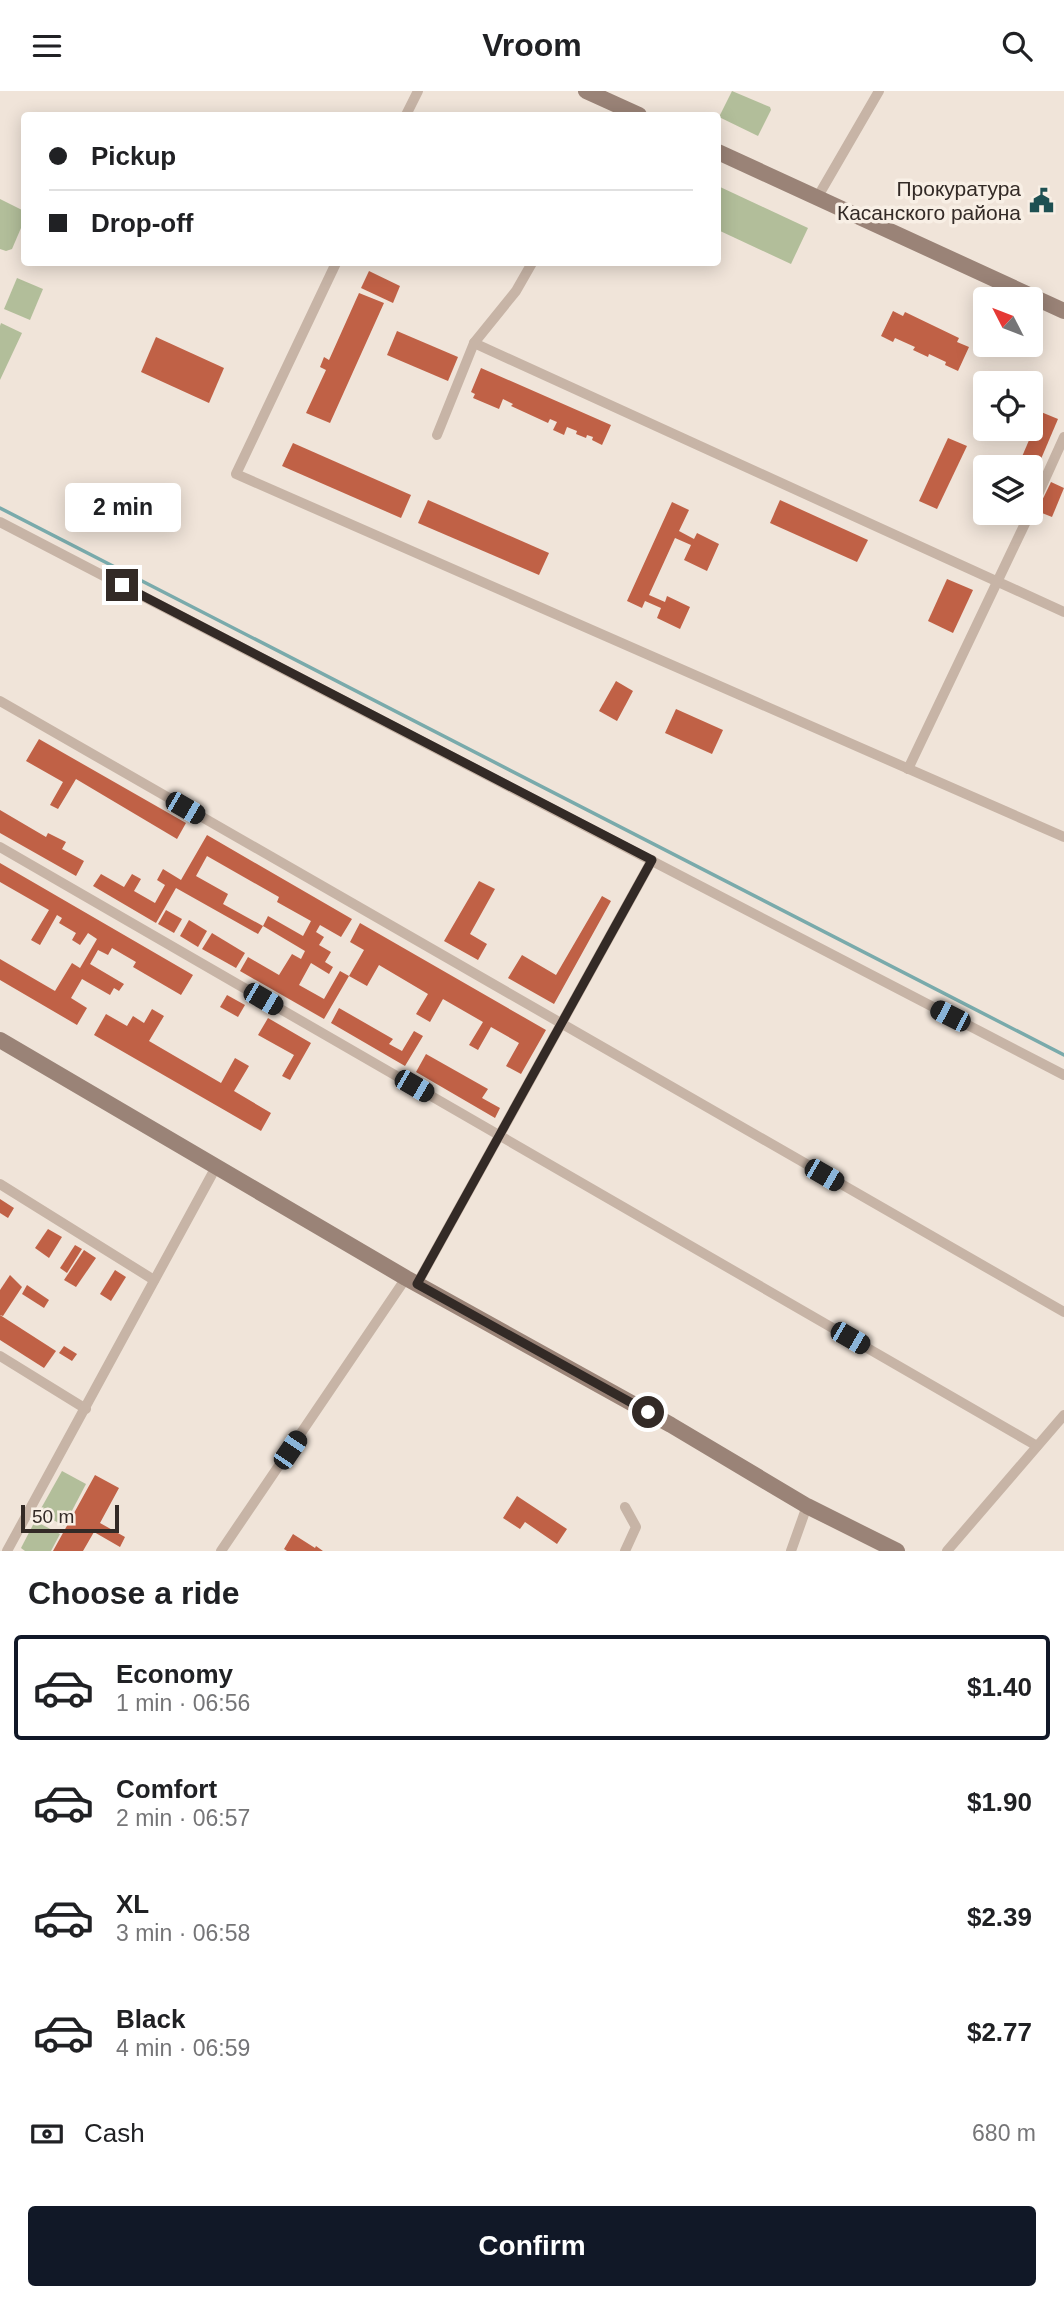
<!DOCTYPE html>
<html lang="en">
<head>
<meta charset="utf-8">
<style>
	:root { --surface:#fff; --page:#f2f2f2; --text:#202124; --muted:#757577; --line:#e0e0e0; --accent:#111827 }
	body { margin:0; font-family:Helvetica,sans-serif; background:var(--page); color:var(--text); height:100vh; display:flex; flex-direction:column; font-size:26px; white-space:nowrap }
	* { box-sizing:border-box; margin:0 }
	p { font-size:23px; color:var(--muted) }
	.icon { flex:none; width:38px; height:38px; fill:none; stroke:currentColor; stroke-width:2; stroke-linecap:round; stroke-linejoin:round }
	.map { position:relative; height:1460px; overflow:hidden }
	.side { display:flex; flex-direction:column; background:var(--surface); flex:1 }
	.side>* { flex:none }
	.banner { position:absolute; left:21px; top:21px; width:700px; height:154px; border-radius:7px; box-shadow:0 4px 18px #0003; display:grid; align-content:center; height:154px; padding:0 28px; background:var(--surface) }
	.needle { width:46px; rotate:312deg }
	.controls { position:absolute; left:973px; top:196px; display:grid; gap:14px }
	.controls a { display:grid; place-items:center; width:70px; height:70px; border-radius:7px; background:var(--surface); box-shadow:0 4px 18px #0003; font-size:35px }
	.scale { position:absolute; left:21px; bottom:18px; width:98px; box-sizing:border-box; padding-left:7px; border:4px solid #332a26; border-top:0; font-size:19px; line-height:24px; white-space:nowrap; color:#332a26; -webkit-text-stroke:5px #f8efe5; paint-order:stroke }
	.end { position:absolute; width:32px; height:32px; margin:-16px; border:9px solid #332a26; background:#fff; box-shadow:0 0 0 4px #fff }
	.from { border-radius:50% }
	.bubble { position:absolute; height:49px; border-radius:7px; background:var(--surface); box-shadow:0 4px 18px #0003; font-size:23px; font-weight:800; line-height:49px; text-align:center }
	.car { position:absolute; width:21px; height:42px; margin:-21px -10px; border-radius:9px; box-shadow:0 0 5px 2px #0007; background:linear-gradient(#222 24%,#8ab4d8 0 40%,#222 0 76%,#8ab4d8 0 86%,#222 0) }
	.banner b { display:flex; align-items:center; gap:24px; height:66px; font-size:26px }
	.banner b+b { border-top:2px solid var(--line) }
	.banner i { width:18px; height:18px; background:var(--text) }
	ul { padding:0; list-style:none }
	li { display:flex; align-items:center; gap:21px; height:105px; margin:0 14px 10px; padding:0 14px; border:4px solid transparent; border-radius:7px }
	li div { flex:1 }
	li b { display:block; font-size:26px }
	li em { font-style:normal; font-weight:800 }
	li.on { border-color:var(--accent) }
	li>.icon { width:63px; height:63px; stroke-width:1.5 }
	h2 { padding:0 28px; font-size:32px; line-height:84px }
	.pay { display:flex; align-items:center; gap:18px; height:77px; padding:0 28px; font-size:26px }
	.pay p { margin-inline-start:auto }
	.action { display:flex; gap:14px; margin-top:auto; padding:14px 28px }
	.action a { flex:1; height:80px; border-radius:7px; background:var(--accent); color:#fff; font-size:28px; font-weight:800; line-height:80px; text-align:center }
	header { display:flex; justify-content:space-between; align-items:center; height:91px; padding:0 28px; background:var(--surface); font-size:32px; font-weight:800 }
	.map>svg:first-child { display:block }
	.green { fill:#b2be9a }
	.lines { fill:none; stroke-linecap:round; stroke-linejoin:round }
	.stream { stroke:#79aaab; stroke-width:3.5 }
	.building { fill:#c06146; fill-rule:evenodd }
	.street { stroke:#c7b4a6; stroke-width:10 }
	.secondary { stroke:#9a8377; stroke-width:16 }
	.route { stroke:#332a26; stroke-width:9 }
	.labels { text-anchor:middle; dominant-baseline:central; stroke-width:7; stroke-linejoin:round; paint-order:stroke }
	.poi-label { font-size:21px; fill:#332a26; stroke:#f8efe5; text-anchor:end }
</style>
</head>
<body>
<header><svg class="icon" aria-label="menu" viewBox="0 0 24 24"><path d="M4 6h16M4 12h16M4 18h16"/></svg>Vroom<svg class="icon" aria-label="search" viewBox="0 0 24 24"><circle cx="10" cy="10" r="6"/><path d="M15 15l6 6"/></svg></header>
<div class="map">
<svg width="1064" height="1460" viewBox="0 0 1064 1460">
	<rect width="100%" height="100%" fill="#f0e4d9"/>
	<!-- green -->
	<g class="green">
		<path d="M732,0L770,16L771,19L758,45L719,26Z"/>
		<path d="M718,95L808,137L791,173L718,139Z"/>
		<path d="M0,108L24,120V130L12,158L6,160L0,158Z"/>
		<path d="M17,187L43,198L30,229L4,218Z"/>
		<path d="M1,232L22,242L0,289V235Z"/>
		<path d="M62,1380L86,1393L64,1435L39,1421Z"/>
		<path d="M35,1430L60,1443L51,1460H25L21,1457Z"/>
	</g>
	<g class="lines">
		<!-- stream -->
		<path class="stream" d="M0,417L1064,964"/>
	</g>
	<!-- building -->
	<g class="building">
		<path d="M369,180L400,195L393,212L361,197Z"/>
		<path d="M359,202L384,212L330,332L306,322L326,279L320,276L324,266L329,269Z"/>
		<path d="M893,220L903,225L905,221L959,247L957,251L969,256L958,280L945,274L946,271L929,263L928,266L913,259L915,256L895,247L893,251L881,245Z"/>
		<path d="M397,240L458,266L448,290L387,264Z"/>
		<path d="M156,246L224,277L209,312L141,281Z"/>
		<path d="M481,277L611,334L602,354L592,349L593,346L587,344L586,347L576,343L577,340L567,336L564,344L553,339L557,331L550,328L548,332L511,315L513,313L503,308L499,318L473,307L475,303L471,301Z"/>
		<path d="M1041,321L1058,328L1038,375L1021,368Z"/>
		<path d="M948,347L967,355L937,418L919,410Z"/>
		<path d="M293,352L411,404L401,427L282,375Z"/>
		<path d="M1051,391L1064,397L1052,426L1037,420Z"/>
		<path d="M428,409L549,462L539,484L418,432Z"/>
		<path d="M780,409L868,449L857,471L770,432Z"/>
		<path d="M672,411L689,419L679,440L694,448L697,442L719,453L707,480L684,469L691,454L675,447L649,504L665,511L667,505L690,516L680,538L657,527L661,517L645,510L642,517L627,510Z"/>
		<path d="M947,488L973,499L953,542L928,530Z"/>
		<path d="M616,590L633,600L617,630L599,620Z"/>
		<path d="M676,618L723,639L712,663L665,642Z"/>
		<path d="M39,648L186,732L177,748L76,688L58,718L50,714L63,691L26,670Z"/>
		<path d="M0,719L46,746L48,742L66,751L62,758L84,770L76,785L0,742Z"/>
		<path d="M207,744L352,828L341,846L320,834L316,841L324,846L319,854L331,861L325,871L333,876L329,883L311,872L299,894L324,908L340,880L349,885L324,928L240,880L248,866L279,884L292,863L301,868L305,860L263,835L258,843L176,797L156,832L93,795L101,783L124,796L132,783L141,788L134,800L155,812L165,794L157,789L163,778L181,789ZM207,765L279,806L277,811L311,830L303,845L268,825L263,835L223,813L228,803L196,785Z"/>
		<path d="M0,772L193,884L181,904L133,876L136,871L112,857L108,864L98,859L90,873L124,893L119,900L114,897L110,904L82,888L71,907L87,917L77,934L0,889V868L55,900L72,872L80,877L97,848L88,842L80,854L72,849L76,842L59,832L62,827L57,824L40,854L31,849L49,819L0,791Z"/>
		<path d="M479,790L495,798L470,843L487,853L478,869L444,850Z"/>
		<path d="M602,805L611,810L554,913L508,887L522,864L556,884Z"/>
		<path d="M166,819L182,828L174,842L158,833Z"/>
		<path d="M189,829L207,840L198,856L180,845Z"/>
		<path d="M360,832L546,939L521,983L506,975L519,952L491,936L478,959L469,954L483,931L443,908L430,931L416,923L428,903L379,874L367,895L349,885L364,859L350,851Z"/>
		<path d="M212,842L245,862L236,877L202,858Z"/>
		<path d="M227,904L245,914L238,926L220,916Z"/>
		<path d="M339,917L393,948L389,953L402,960L414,940L423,945L405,975L331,932Z"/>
		<path d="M152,918L164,925L149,950L221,992L235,967L249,975L234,1000L271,1022L261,1040L94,944L106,923L127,935L133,925L144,932Z"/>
		<path d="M268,927L311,952L290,989L282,985L294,964L258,944Z"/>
		<path d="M426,963L488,998L482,1007L500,1017L495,1027L416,981Z"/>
		<path d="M0,1108L14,1117L8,1127L0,1122Z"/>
		<path d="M48,1138L62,1146L49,1167L35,1157Z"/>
		<path d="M75,1154L82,1158L67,1182L60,1177Z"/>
		<path d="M84,1159L96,1167L76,1196L64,1189Z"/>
		<path d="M115,1179L126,1186L111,1210L100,1203Z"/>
		<path d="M10,1184L22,1196L3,1225L0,1224V1199Z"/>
		<path d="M27,1194L49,1209L44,1217L22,1203Z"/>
		<path d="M0,1224L56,1260L44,1277L0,1249Z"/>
		<path d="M64,1255L77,1263L72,1270L59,1262Z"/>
		<path d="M95,1384L119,1397L100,1432L125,1446L120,1456L94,1441L83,1460H53Z"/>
		<path d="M517,1405L567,1438L557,1453L525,1431L520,1438L503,1427Z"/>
		<path d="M293,1443L315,1457L316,1455L323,1460H287L284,1458Z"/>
	</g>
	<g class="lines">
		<!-- street -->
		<g class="street">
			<path d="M406,24L418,0"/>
			<path d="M817,107L879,0"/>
			<path d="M336,172L236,383L1064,746"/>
			<path d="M474,252L1064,521"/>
			<path d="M437,344L474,252L516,200L532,172"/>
			<path d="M1031,419L1064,346"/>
			<path d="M0,431L1064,984"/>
			<path d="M0,610L1064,1221"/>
			<path d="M908,678L1030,422"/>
			<path d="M0,756L1037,1355"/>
			<path d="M0,1093L154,1189"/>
			<path d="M417,1193L652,769"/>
			<path d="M0,1265L86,1318"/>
			<path d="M625,1416L636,1436L625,1460"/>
			<path d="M7,1460L216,1076"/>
			<path d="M221,1460L406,1187"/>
			<path d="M791,1460L807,1415"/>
			<path d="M947,1460L1064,1324"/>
		</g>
		<!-- secondary -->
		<g class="secondary">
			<path d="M586,0L639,24"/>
			<path d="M718,61L1064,220"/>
			<path d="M0,949L406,1187L671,1334L807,1415L897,1460"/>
		</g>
	</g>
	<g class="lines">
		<!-- route -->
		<path class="route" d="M122,494L652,769L417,1193L648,1321"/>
	</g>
	<!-- icons -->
	<defs>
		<symbol id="civic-bare" viewBox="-9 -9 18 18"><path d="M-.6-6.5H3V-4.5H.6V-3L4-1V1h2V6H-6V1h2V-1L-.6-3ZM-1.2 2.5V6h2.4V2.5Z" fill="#1e5052" stroke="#f8efe5" stroke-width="2.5" paint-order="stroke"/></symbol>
	</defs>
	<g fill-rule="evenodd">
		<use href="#civic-bare" x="1024" y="92" width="35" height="35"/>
	</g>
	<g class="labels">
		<!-- poi labels -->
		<g class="poi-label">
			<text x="1021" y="97">Прокуратура<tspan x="1021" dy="24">Касанского района</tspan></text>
		</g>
	</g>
</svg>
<div class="controls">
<a><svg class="needle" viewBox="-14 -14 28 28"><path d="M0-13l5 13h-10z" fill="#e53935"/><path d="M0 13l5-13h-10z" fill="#757577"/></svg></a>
<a><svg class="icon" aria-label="locate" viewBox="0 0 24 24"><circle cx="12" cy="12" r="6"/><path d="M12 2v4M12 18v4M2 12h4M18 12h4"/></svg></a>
<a><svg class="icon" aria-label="layers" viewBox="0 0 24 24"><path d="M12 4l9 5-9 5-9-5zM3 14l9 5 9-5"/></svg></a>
</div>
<div class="scale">50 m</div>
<i class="end from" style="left:648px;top:1321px"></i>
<i class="end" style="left:122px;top:494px"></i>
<div class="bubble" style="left:65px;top:392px;width:116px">2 min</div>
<i class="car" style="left:185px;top:717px;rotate:120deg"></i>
<i class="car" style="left:263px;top:908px;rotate:120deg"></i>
<i class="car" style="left:950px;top:925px;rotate:297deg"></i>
<i class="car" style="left:414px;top:995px;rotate:120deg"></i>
<i class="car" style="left:824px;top:1084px;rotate:120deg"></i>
<i class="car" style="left:850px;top:1247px;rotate:120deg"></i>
<i class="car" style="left:290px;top:1359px;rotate:34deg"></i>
<div class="banner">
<b><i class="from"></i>Pickup</b>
<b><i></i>Drop-off</b>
</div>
</div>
<section class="side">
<h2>Choose a ride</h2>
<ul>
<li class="on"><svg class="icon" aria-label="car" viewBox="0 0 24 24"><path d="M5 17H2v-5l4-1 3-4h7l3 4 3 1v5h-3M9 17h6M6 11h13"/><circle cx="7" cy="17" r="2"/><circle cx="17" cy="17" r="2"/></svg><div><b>Economy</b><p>1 min · 06:56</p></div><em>$1.40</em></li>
<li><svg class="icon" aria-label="car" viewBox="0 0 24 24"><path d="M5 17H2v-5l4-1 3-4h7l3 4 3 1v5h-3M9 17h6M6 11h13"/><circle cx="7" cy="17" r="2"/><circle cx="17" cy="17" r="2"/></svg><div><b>Comfort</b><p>2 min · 06:57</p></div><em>$1.90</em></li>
<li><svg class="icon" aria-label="car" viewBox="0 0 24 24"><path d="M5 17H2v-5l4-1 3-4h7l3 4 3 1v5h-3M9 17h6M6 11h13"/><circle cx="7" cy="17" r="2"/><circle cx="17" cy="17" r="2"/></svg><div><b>XL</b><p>3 min · 06:58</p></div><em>$2.39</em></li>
<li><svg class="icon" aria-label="car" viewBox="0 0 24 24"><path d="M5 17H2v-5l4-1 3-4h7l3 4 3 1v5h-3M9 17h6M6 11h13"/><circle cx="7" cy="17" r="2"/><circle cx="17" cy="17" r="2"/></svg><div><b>Black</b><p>4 min · 06:59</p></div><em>$2.77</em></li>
</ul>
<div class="pay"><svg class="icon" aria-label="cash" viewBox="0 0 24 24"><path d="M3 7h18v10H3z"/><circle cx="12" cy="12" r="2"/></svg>Cash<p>680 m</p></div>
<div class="action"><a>Confirm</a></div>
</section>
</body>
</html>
